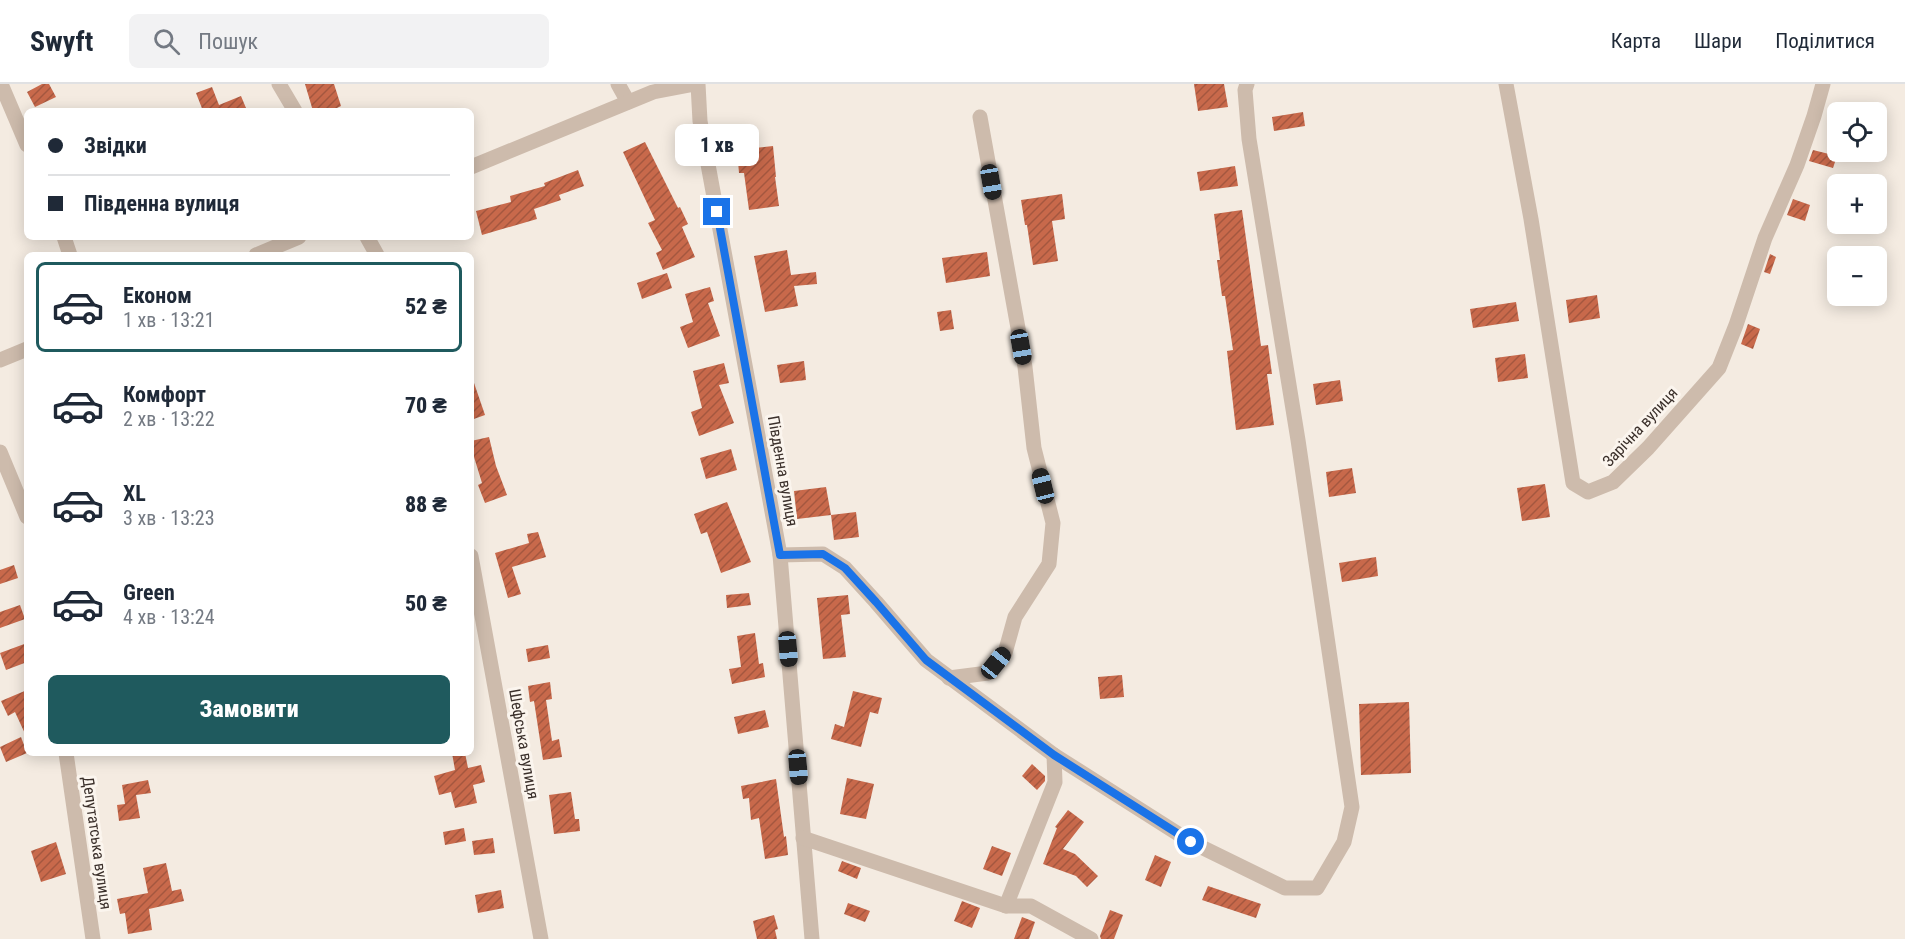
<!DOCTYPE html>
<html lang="uk">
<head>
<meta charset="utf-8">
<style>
	:root { --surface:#fff; --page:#f2f2f3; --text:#1f2937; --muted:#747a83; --line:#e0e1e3; --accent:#1f5a5e }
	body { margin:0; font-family:"Roboto Condensed",sans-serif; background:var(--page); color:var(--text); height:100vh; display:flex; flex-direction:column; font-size:22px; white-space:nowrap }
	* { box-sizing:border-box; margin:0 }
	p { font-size:20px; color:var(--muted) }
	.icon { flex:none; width:33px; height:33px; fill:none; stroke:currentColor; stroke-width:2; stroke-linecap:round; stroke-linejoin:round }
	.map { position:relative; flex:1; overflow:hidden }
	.sheet { position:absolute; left:24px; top:168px; width:450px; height:504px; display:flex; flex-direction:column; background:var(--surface); border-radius:9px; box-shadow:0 3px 15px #0003 }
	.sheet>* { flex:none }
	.banner { position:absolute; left:24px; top:24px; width:450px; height:132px; border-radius:9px; box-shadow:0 3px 15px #0003; display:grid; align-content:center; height:132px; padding:0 24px; background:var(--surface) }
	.buttons { position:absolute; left:1827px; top:18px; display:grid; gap:12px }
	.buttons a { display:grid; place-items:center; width:60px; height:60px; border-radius:9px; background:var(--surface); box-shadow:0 3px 15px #0003; font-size:30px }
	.end { position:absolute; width:27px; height:27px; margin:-14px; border:8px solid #1a73e8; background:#fff; box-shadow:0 0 0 3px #fff }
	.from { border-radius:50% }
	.bubble { position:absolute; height:42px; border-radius:9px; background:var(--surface); box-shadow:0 3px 15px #0003; font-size:20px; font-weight:800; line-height:42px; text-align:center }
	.car { position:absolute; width:18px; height:36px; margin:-18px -9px; border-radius:8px; box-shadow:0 0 4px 2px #0007; background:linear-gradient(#222 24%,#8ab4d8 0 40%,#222 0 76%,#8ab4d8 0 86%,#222 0) }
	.banner b { display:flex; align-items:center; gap:21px; height:57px; font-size:22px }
	.banner b+b { border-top:2px solid var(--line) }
	.banner i { width:15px; height:15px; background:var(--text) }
	ul { padding:10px 0 0; list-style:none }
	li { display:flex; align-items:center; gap:18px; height:90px; margin:0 12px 9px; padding:0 12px; border:3px solid transparent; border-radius:9px }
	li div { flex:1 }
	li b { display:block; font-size:22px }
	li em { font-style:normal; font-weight:800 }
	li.selected { border-color:var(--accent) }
	li>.icon { width:54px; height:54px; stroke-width:1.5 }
	.action { display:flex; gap:12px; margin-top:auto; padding:12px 24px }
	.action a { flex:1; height:69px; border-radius:9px; background:var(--accent); color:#fff; font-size:24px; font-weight:800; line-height:69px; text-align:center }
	header { display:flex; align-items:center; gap:36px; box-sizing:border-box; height:84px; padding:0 30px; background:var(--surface); border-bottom:2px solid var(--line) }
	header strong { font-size:28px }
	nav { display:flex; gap:33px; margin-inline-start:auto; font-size:21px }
	.search { width:420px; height:54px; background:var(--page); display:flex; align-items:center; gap:15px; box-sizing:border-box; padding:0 21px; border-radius:9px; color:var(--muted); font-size:22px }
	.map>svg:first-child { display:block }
	.building { fill:url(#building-hatch) }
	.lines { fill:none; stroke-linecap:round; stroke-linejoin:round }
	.minor { stroke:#cdbbac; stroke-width:15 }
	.route { stroke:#1a73e8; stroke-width:8 }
	.labels { text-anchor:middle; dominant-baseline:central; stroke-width:6; stroke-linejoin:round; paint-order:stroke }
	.street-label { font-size:16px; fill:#3b302b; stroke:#fbf5ee }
</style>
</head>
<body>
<header>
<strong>Swyft</strong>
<div class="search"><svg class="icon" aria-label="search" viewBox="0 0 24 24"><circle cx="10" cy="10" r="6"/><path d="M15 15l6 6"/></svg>Пошук</div>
<nav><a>Карта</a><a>Шари</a><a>Поділитися</a></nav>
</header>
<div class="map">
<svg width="1905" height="855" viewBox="0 0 1905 855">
	<defs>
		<pattern id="building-hatch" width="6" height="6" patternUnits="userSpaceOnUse" patternTransform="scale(1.5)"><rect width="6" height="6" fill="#c8694b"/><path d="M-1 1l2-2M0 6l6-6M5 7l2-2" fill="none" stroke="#a4573f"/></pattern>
	</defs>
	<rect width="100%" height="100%" fill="#f4ebe1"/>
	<!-- building -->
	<g class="building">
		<path d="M42,0H49L56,13L35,23L27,8Z"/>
		<path d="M305,0H334L341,22L331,27H313Z"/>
		<path d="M1194,0H1224L1228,23L1198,27Z"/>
		<path d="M212,3L219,21L241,12L246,24L240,27H203L196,9Z"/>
		<path d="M1303,28L1305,42L1274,47L1272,33Z"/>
		<path d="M645,58L678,124L680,123L688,140L682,143L695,173L663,186L656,169L662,166L648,139L655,136L623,68Z"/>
		<path d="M773,62L776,93H775L779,122L749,126L744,89H739L737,66Z"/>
		<path d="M1813,66L1837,72L1833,84L1809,77Z"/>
		<path d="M1235,82L1238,102L1200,107L1197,88Z"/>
		<path d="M578,86L584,102L559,111L561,116L534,125L537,135L482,151L476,127L511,118L510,112L545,102L544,99Z"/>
		<path d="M1062,110L1065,135L1052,137L1058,177L1033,181L1027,141H1025L1021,116Z"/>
		<path d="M1793,115L1810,121L1805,137L1787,131Z"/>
		<path d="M1242,126L1261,262L1268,261L1272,290H1267L1274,341L1236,346L1227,267L1233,266L1225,212H1222L1217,176H1220L1214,130Z"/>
		<path d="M787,166L791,191L816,188L817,200L794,202L798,222L765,228L754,172Z"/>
		<path d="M987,168L990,192L946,199L942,174Z"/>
		<path d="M1770,170L1776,173L1770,190L1764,188Z"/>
		<path d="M667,189L672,204L642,215L637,199Z"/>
		<path d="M710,203L714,217L708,219L720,252L688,264L680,243L693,238L685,210Z"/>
		<path d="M1597,211L1600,234L1569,239L1566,216Z"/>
		<path d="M1516,218L1519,237L1473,244L1470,225Z"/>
		<path d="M951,226L954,245L940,247L937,228Z"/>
		<path d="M1748,240L1760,245L1753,265L1741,260Z"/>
		<path d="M1525,270L1528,294L1498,298L1495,274Z"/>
		<path d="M804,277L806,296L780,299L777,281Z"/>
		<path d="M724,279L729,299L719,301L734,339L699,352L691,328L702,324L693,287Z"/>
		<path d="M473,296L485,331L471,336V297Z"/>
		<path d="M1340,296L1343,317L1316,321L1313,300Z"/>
		<path d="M489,353L496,382L507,411L485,419L478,401L482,399L474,373H471V357Z"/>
		<path d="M731,365L737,386L706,395L700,374Z"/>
		<path d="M1352,384L1356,409L1329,413L1326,388Z"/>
		<path d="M1545,400L1550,433L1522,437L1517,404Z"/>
		<path d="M826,403L831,431L797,435L794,407Z"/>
		<path d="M727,418L751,478L721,489L707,448L701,450L694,430Z"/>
		<path d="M856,428L859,453L834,456L831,431Z"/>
		<path d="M538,448L546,473L512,483L521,510L508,514L495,469L529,459L527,450Z"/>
		<path d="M1376,473L1378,492L1342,498L1339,479Z"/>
		<path d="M14,481L18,494L0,500V486Z"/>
		<path d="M749,509L751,521L727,524L726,511Z"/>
		<path d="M848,511L850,530L841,531L846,573L823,575L817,514Z"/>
		<path d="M20,521L25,535L0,544V528Z"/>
		<path d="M755,549L759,580L763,579L765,593L732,600L729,585L741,583L737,552Z"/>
		<path d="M27,559V578L6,586L0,569Z"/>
		<path d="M548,561L550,574L528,578L526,565Z"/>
		<path d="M1122,591L1124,613L1100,615L1098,593Z"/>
		<path d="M550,598L552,615L546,616L552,657L559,655L562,673L543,676L534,617L530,618L528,602Z"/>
		<path d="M27,606V654L15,628L8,632L1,617Z"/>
		<path d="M853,607L882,614L878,630L870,628L861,663L831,655L835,640L844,643Z"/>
		<path d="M1409,618L1411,689L1361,691L1359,620Z"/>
		<path d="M765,626L769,643L738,650L734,633Z"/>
		<path d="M21,653L27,669L6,678L0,663Z"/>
		<path d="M452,669H465L468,684L481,681L485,698L473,701L477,719L455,724L451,708L439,711L434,692L455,686Z"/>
		<path d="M1032,680L1045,692V697L1037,706L1022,692Z"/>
		<path d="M847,694L874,700L866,735L840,730Z"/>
		<path d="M776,695L784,753L786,752L788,771L765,775L759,734L751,736L749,714L743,715L741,702Z"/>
		<path d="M148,696L151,709L136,711L140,734L119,737L117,721L125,720L122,701Z"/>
		<path d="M571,708L575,735H579L580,747L554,750L549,711Z"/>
		<path d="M1068,726L1084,738L1063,765L1075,770L1098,792L1087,803L1076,792L1043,780L1057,744L1055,743Z"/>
		<path d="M464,744L466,757L445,761L443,748Z"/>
		<path d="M493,754L495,769L474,771L472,757Z"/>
		<path d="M56,758L66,790L41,798L31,767Z"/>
		<path d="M992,762L1011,769L1002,792L983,785Z"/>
		<path d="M1155,771L1171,778L1161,803L1145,796Z"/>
		<path d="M842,777L861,784L857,795L838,787Z"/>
		<path d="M166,779L172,807L181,805L184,817L149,825L152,846L128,850L125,829L120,830L117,815L148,809L143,784Z"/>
		<path d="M1208,802L1261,820L1256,834L1202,816Z"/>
		<path d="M501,806L504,824L478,829L475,811Z"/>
		<path d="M962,817L980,824L972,844L954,837Z"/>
		<path d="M848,819L870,827L865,838L844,830Z"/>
		<path d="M1110,826L1123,831L1114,855H1101L1100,852Z"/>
		<path d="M774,831L778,845L775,846L777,855H757L753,837Z"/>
		<path d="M1022,833L1035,838L1029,855H1014Z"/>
	</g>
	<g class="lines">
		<!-- minor -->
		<g class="minor">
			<path d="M1,0L27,61"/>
			<path d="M279,0L295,27"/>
			<path d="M618,0L628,18"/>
			<path d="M698,0L700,37L780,471L812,855"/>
			<path d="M1506,0L1531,135L1573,399L1588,408L1613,398L1648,364L1719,284L1736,241L1765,154L1797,81L1814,32L1823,0"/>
			<path d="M471,83L653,8L695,0"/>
			<path d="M64,153L70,171"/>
			<path d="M367,153L377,171"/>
			<path d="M256,171L299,153"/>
			<path d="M0,276L27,265"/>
			<path d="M0,368L27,433"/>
			<path d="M780,471L823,470L845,484L876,518L926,576L1054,671L1191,758L1285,804H1317L1344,758L1352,723L1298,356L1249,55L1245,6L1247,0"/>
			<path d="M471,472L541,855"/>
			<path d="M949,594L988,589L1005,569L1015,533L1049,480L1053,439L1034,364L1025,283L980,33"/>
			<path d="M66,669L93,855"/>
			<path d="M803,754L1006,822L1055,698L1054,671"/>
			<path d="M1006,822H1031L1091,855"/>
		</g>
	</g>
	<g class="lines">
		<!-- route -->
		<path class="route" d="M717,128L780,471L823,470L845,484L876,518L926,576L1054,671L1191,758"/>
	</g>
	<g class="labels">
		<!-- street labels -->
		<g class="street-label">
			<text transform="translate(1640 343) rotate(-47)">Зарічна вулиця</text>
			<text transform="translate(783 387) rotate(80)">Південна вулиця</text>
			<text transform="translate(524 660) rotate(80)">Шефська вулиця</text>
			<text transform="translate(97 759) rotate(82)">Депутатська вулиця</text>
		</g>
	</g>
</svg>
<div class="buttons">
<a><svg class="icon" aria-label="locate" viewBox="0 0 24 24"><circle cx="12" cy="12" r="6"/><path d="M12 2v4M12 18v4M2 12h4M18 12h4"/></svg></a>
<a>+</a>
<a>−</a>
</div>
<i class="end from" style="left:1191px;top:758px"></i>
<i class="end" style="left:717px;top:128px"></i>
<div class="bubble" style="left:675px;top:40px;width:84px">1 хв</div>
<i class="car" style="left:991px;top:98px;rotate:170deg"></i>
<i class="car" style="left:1021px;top:263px;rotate:170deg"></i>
<i class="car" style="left:1043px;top:402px;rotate:346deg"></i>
<i class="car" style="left:788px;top:565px;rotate:175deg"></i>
<i class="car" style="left:996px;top:579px;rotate:39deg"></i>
<i class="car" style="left:798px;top:683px;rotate:175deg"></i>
<div class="banner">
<b><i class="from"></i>Звідки</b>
<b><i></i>Південна вулиця</b>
</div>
<section class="sheet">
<ul>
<li class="selected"><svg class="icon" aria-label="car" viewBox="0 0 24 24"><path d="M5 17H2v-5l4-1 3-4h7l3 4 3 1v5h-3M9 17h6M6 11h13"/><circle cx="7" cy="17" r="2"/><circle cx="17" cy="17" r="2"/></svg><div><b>Економ</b><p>1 хв · 13:21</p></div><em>52 ₴</em></li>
<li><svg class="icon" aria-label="car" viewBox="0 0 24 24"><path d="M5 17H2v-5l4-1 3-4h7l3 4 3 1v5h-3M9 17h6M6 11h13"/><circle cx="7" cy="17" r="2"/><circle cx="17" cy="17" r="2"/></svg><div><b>Комфорт</b><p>2 хв · 13:22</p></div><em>70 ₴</em></li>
<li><svg class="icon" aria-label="car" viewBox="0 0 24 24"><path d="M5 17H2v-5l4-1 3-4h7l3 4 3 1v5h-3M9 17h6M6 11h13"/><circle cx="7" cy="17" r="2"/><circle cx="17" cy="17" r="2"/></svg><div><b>XL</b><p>3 хв · 13:23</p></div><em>88 ₴</em></li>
<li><svg class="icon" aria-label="car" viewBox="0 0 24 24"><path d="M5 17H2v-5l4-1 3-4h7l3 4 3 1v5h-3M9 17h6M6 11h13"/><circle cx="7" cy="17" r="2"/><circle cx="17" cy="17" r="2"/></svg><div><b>Green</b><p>4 хв · 13:24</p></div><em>50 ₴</em></li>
</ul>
<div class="action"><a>Замовити</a></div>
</section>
</div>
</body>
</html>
